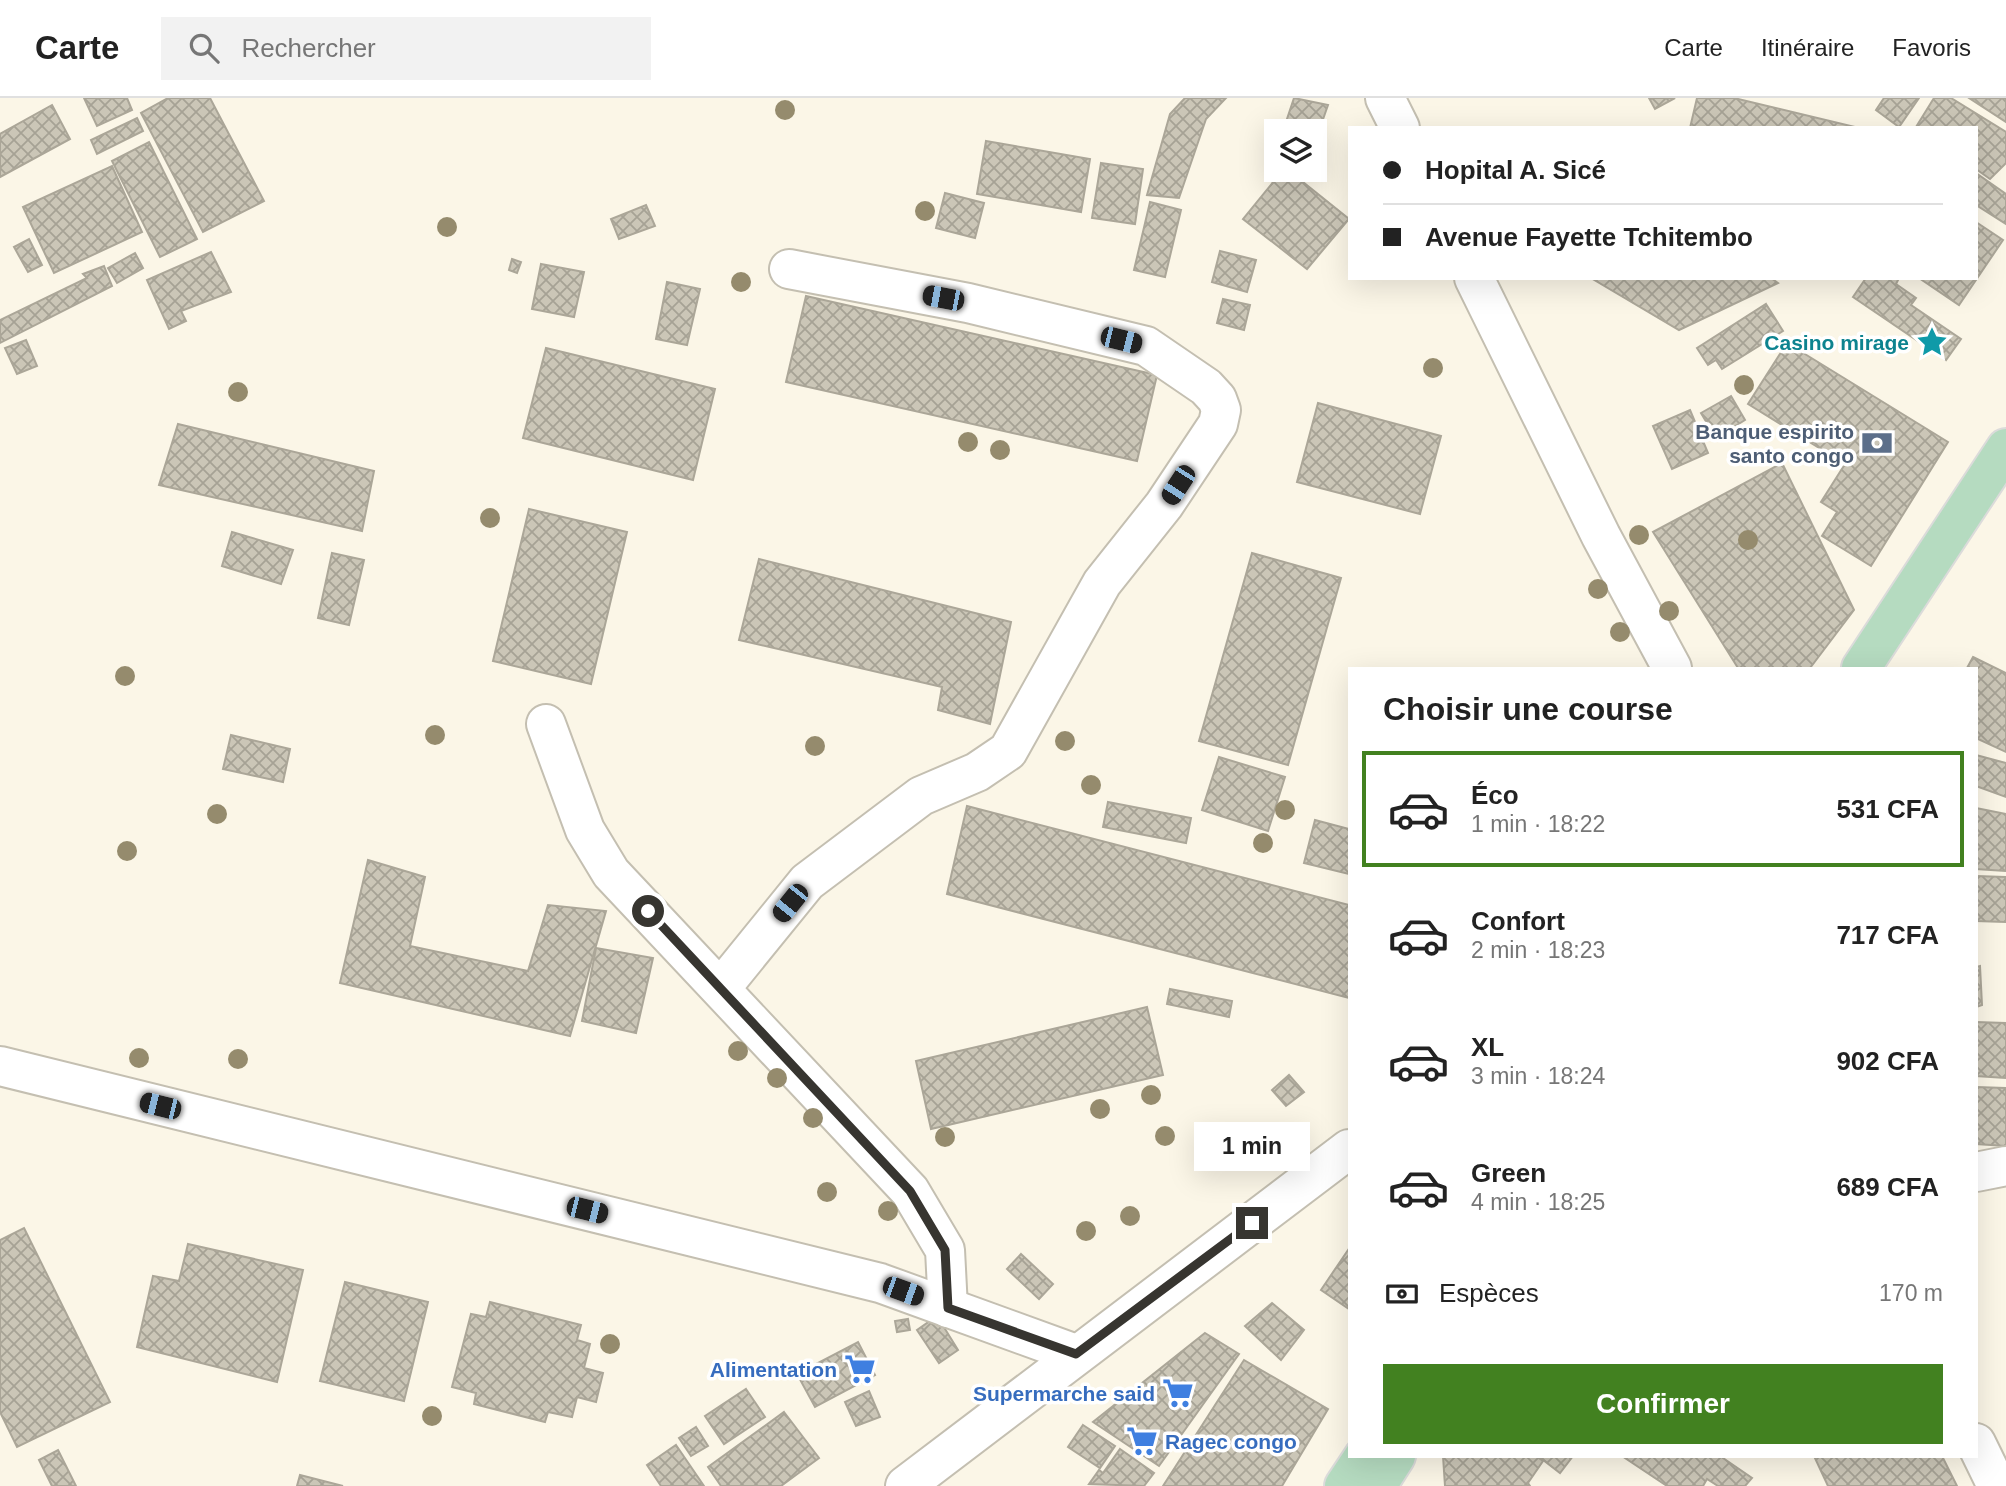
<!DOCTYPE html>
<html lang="fr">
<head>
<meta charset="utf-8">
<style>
	:root { --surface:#fff; --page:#f2f2f2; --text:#222; --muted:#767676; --line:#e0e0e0; --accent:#428120 }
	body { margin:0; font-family:Helvetica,sans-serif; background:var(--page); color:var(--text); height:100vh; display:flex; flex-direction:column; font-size:26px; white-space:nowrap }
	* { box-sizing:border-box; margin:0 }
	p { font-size:23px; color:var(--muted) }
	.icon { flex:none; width:38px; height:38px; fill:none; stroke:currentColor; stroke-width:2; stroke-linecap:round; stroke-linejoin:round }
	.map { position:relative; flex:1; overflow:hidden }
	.details { position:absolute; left:1348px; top:569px; width:630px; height:791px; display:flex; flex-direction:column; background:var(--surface); border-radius:0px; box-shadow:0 7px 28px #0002 }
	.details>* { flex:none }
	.banner { position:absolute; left:1348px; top:28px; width:630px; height:154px; border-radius:0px; box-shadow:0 7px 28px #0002; display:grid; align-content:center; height:154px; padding:0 35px; background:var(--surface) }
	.fabs { position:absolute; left:1264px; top:21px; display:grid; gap:14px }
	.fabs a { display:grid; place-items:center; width:63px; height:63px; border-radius:0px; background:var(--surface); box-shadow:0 7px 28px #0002; font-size:35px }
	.end { position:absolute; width:32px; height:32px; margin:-16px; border:9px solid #373530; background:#fff; box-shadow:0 0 0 4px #fff }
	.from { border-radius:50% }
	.bubble { position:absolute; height:49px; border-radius:0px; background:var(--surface); box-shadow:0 7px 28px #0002; font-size:23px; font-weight:800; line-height:49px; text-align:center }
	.car { position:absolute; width:21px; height:42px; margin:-21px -10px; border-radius:9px; box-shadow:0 0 5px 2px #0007; background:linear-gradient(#222 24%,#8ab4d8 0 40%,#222 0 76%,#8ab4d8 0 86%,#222 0) }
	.banner b { display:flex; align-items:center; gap:24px; height:66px; font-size:26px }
	.banner b+b { border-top:2px solid var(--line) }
	.banner i { width:18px; height:18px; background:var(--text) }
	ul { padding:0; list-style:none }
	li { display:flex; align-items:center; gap:21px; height:116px; margin:0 14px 10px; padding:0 21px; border:4px solid transparent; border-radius:0px }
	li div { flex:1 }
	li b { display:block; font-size:26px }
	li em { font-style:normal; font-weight:800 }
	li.selected { border-color:var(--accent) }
	li>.icon { width:63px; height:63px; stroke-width:1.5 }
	h2 { padding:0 35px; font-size:32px; line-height:84px }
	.pay { display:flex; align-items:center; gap:18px; height:77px; padding:0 35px; font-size:26px }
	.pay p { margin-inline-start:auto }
	.button { display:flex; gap:14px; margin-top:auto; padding:14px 35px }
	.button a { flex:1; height:80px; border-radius:0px; background:var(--accent); color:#fff; font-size:28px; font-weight:800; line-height:80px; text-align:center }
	header { display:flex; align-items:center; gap:42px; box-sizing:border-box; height:98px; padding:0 35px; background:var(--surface); border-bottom:2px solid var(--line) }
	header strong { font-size:33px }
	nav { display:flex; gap:38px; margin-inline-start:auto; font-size:24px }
	.search { width:490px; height:63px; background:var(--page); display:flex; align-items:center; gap:18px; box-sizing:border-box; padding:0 24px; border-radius:0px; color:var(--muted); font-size:26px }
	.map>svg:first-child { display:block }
	.building { fill:url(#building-cross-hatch); stroke:#aba698; stroke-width:2 }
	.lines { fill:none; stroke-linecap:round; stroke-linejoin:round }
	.minor-casing { stroke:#c4bfb1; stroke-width:42 }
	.major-casing { stroke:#dbdbda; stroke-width:42 }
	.minor { stroke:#fff; stroke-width:38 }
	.major { stroke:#b5dbc0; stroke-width:38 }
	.tree { fill:#958b6d }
	.route { stroke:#373530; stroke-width:9 }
	.labels { text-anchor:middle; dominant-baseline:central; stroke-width:7; stroke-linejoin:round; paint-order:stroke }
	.culture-label { font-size:21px; font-weight:bold; fill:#0d838f; stroke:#fff; text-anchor:end }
	.service-label { font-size:21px; font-weight:bold; fill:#4e5e75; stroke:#fff; text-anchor:end }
	.shop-label { font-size:21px; font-weight:bold; fill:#366cbe; stroke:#fff; text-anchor:end }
</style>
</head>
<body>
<header>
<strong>Carte</strong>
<div class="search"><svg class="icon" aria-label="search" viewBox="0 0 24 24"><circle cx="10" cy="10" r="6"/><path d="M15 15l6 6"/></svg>Rechercher</div>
<nav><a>Carte</a><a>Itinéraire</a><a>Favoris</a></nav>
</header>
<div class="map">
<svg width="2006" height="1388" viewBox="0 0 2006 1388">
	<defs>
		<pattern id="building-cross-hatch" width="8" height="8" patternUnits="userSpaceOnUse" patternTransform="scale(1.75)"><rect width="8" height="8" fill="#cbc6b7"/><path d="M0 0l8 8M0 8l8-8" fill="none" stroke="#a6a295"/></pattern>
	</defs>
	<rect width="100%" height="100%" fill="#fbf6e7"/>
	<!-- building -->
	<g class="building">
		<path d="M84,0H127L132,12L97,28Z"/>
		<path d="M168,0H210L264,103L203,134L141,15Z"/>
		<path d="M1185,0H1226L1206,21L1179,100L1147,97L1170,16Z"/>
		<path d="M1294,0L1328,7L1314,47V33H1283Z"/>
		<path d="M1649,0H1675L1655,11Z"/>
		<path d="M1697,0H1734L1859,30H1690Z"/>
		<path d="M1884,0H1919L1899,29L1876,12Z"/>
		<path d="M1934,0H1951L2006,34V65L1990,81L1976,71V30L1916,29Z"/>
		<path d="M1969,0H2006V24Z"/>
		<path d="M52,7L70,41L0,79V36Z"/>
		<path d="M137,20L143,33L97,56L91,42Z"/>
		<path d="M986,43L1090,61L1081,114L977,96Z"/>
		<path d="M149,44L197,141L160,159L112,63Z"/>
		<path d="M1101,65L1143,71L1135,126L1092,120Z"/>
		<path d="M112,68L142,134L54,175L23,109Z"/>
		<path d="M1283,72H1288L1349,121L1307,171L1243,121Z"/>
		<path d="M1976,75L2006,96V126L1976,107Z"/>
		<path d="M945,95L984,105L975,140L936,130Z"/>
		<path d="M1150,104L1181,112L1165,179L1134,172Z"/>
		<path d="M646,107L655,128L619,141L611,121Z"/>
		<path d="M1976,124L2003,142L1959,207L1919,180H1976Z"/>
		<path d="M29,141L42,167L28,174L14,149Z"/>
		<path d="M1220,153L1256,162L1247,194L1212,184Z"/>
		<path d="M211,154L231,194L181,213L186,223L169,231L147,182Z"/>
		<path d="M135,155L143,170L117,185L108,170Z"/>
		<path d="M512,161L521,164L517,175L509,172Z"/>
		<path d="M541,166L584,174L574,219L532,211Z"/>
		<path d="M104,168L112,188L0,245V222L87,180L83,176Z"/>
		<path d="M1591,180H1771L1778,185L1679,232Z"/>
		<path d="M1866,180H1899L1896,186L1916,200L1911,207L1961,241L1946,262L1853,199Z"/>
		<path d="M667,184L700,191L687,247L656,241Z"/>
		<path d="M806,198L1157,277L1137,363L786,284Z"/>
		<path d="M1223,201L1250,207L1244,232L1217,225Z"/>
		<path d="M1766,206L1783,233L1722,271L1716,262L1708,267L1697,250Z"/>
		<path d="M26,242L37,268L17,276L5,250Z"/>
		<path d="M1787,245L1948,344L1871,468L1822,438L1837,414L1821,404L1845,366L1748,306Z"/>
		<path d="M546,250L715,291L693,382L523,340Z"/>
		<path d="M1731,298L1745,322L1716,340L1701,315Z"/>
		<path d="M1318,305L1441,338L1420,416L1297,384Z"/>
		<path d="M1690,312L1708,355L1672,371L1653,328Z"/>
		<path d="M178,326L374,373L362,433L159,387Z"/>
		<path d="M1782,365L1854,512L1810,570H1738L1653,434Z"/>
		<path d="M529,411L627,434L591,586L493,563Z"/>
		<path d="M232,434L293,452L281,486L222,468Z"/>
		<path d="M332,455L364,462L349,527L318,520Z"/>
		<path d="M1252,455L1341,480L1288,667L1199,643Z"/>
		<path d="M759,461L1011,524L990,626L938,612L942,589L739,542Z"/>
		<path d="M1973,559L2006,575V654L1976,640V570H1967Z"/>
		<path d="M231,637L290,651L283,684L223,671Z"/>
		<path d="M1976,657L2006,665V699L1976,688Z"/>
		<path d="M1219,659L1285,679L1268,733L1202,712Z"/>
		<path d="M1108,704L1191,720L1186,745L1103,729Z"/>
		<path d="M967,708L1349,807V900L947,796Z"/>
		<path d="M1976,710L2006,716V773L1976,771Z"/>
		<path d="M1315,722L1349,731V776L1304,765Z"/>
		<path d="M368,762L425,779L410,848L528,873L548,807L606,813L570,938L340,885Z"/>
		<path d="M1976,778L2006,779V824L1976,823Z"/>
		<path d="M596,850L653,860L636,935L582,923Z"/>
		<path d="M1980,868L1982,907L1976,909V869Z"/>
		<path d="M1170,891L1232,903L1229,919L1167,906Z"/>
		<path d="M1147,909L1163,977L931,1031L916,963Z"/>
		<path d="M1976,924L2006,925V980L1976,978Z"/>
		<path d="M1289,977L1304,994L1286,1008L1272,992Z"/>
		<path d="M1976,989L2006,990V1048L1976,1046Z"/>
		<path d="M24,1130L110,1304L17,1349L0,1314V1142Z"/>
		<path d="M188,1146L303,1172L277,1284L137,1249L153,1178L179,1183Z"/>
		<path d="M1348,1152L1349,1153V1211L1321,1192Z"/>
		<path d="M1021,1156L1053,1186L1039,1201L1007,1171Z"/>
		<path d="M345,1184L428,1204L404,1303L320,1283Z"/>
		<path d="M490,1204L581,1227L577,1242L590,1246L584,1270L603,1275L596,1304L577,1299L572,1319L548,1314L545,1324L474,1306L476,1295L452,1289L471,1216L486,1219Z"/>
		<path d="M1272,1205L1304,1232L1281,1262L1245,1228Z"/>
		<path d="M937,1218L958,1252L939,1265L917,1232Z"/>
		<path d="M908,1221L910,1232L897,1234L895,1223Z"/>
		<path d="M1205,1235L1239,1256L1159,1368L1093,1324Z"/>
		<path d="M858,1244L875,1277L815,1309L797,1276Z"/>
		<path d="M1244,1262L1328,1311L1282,1388H1163Z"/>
		<path d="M746,1291L765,1319L724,1346L705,1318Z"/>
		<path d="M869,1293L880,1319L856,1328L845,1304Z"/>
		<path d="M784,1314L819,1360L781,1388H721L708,1369Z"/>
		<path d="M1083,1327L1115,1348L1100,1370L1068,1349Z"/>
		<path d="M696,1329L708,1348L691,1358L679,1340Z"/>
		<path d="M676,1347L704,1388H661L647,1367Z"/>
		<path d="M1120,1351L1154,1375L1144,1388L1089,1386L1099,1372L1103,1375Z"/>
		<path d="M58,1352L76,1388H52L39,1362Z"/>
		<path d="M1443,1358H1536L1543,1363L1528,1385L1530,1388H1445Z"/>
		<path d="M1538,1358H1573L1560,1375Z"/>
		<path d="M1622,1358H1720L1752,1380L1745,1388H1718L1707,1381L1703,1388H1667Z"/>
		<path d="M1814,1358H1942L1957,1388H1828Z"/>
		<path d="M300,1377L343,1388H297Z"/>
	</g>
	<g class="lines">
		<defs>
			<g id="minor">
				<path d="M1385,0L1400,30"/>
				<path d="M1474,180L1601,438L1672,570"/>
				<path d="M546,626L585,732L611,775L910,1093L945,1152L948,1210"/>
				<path d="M721,890L807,784L921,698L977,674L1008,653L1102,485L1164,407L1218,326L1221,312L1217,301L1206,289L1146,248L968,205L789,171"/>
				<path d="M0,968L880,1185L1076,1256"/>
				<path d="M1976,1074L2006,1068"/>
				<path d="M1976,1345L1997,1388"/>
				<path d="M905,1388L1349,1051"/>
			</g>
			<g id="major">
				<path d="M1861,570L2006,350"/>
				<path d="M1344,1388L1364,1358"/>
				<path d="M1377,1388L1396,1358"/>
			</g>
		</defs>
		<!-- minor casing -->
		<use href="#minor" class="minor-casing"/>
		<!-- major casing -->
		<use href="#major" class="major-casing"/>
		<!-- minor -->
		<use href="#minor" class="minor"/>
		<!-- major -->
		<use href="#major" class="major"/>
	</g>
	<!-- trees -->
	<g class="tree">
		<circle cx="785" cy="12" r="10"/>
		<circle cx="925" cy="113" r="10"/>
		<circle cx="447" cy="129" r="10"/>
		<circle cx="741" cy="184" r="10"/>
		<circle cx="1433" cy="270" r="10"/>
		<circle cx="1744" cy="287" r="10"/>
		<circle cx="238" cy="294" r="10"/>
		<circle cx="968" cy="344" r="10"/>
		<circle cx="1000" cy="352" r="10"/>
		<circle cx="490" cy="420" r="10"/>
		<circle cx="1639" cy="437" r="10"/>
		<circle cx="1748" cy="442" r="10"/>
		<circle cx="1598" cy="491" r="10"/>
		<circle cx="1669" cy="513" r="10"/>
		<circle cx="1620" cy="534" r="10"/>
		<circle cx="125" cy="578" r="10"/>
		<circle cx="435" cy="637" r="10"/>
		<circle cx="1065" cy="643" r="10"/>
		<circle cx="815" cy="648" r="10"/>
		<circle cx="1091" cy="687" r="10"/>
		<circle cx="1285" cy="712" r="10"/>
		<circle cx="217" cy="716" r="10"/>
		<circle cx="1263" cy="745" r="10"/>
		<circle cx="127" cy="753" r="10"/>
		<circle cx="738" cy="953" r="10"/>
		<circle cx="139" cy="960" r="10"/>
		<circle cx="238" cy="961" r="10"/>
		<circle cx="777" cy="980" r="10"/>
		<circle cx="1151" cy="997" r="10"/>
		<circle cx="1100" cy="1011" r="10"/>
		<circle cx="813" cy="1020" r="10"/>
		<circle cx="1165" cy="1038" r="10"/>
		<circle cx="945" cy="1039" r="10"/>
		<circle cx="827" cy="1094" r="10"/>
		<circle cx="888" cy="1113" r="10"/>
		<circle cx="1130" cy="1118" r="10"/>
		<circle cx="1086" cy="1133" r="10"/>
		<circle cx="610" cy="1246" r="10"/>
		<circle cx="432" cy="1318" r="10"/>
	</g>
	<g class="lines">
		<!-- route -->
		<path class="route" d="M648,813L910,1093L945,1152L948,1210L1076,1256L1252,1125"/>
	</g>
	<!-- icons -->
	<defs>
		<symbol id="sight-bare" viewBox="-9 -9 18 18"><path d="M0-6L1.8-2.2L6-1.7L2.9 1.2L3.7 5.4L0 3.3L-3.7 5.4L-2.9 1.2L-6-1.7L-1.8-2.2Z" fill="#0f9aa8" stroke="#fff" stroke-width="2.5" paint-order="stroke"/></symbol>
		<symbol id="bank-bare" viewBox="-9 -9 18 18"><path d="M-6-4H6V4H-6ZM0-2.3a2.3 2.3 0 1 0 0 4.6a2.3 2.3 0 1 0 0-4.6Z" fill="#5c6f8a" stroke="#fff" stroke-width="2.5" paint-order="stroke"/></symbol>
		<symbol id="supermarket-bare" viewBox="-9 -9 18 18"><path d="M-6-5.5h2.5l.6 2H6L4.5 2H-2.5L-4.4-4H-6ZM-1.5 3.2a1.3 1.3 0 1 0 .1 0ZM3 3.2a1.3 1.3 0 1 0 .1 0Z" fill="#3f7fe0" stroke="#fff" stroke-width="2.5" paint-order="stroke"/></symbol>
	</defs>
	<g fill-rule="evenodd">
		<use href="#sight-bare" x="1910" y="222" width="44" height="44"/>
		<use href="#bank-bare" x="1855" y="323" width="44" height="44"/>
		<use href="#supermarket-bare" x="838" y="1249" width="44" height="44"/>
		<use href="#supermarket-bare" x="1156" y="1273" width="44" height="44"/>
		<use href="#supermarket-bare" x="1120" y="1321" width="44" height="44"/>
	</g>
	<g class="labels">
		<!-- culture labels -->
		<g class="culture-label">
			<text x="1909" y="244">Casino mirage</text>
		</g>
		<!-- service labels -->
		<g class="service-label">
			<text x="1854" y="333">Banque espirito<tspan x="1854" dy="24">santo congo</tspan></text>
		</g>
		<!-- shop labels -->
		<g class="shop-label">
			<text x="837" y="1271">Alimentation</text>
			<text x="1155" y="1295">Supermarche said</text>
			<text x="1165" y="1343" text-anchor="start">Ragec congo</text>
		</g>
	</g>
</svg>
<div class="fabs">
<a><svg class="icon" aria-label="layers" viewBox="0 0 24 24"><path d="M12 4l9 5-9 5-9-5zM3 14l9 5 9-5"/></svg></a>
</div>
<i class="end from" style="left:648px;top:813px"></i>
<i class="end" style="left:1252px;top:1125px"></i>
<div class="bubble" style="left:1194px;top:1024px;width:116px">1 min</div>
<i class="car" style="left:943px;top:200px;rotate:281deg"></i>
<i class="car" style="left:1121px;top:242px;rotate:104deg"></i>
<i class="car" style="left:1178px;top:387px;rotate:213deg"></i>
<i class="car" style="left:790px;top:805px;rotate:219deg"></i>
<i class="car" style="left:160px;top:1008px;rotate:284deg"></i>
<i class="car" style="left:587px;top:1112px;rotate:104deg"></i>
<i class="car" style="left:903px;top:1193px;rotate:110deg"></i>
<div class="banner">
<b><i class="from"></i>Hopital A. Sicé</b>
<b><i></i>Avenue Fayette Tchitembo</b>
</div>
<section class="details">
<h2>Choisir une course</h2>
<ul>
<li class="selected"><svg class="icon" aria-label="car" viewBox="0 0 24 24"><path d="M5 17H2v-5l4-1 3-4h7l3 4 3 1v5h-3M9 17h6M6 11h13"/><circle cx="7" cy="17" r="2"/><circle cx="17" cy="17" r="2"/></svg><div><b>Éco</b><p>1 min · 18:22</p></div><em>531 CFA</em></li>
<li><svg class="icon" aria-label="car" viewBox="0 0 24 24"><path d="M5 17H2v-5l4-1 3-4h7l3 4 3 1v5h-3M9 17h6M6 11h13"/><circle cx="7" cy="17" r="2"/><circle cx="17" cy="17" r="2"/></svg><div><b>Confort</b><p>2 min · 18:23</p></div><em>717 CFA</em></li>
<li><svg class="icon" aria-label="car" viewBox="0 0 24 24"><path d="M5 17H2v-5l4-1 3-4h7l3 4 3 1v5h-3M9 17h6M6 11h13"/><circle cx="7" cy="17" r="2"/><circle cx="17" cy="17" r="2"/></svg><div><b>XL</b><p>3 min · 18:24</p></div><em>902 CFA</em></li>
<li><svg class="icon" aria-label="car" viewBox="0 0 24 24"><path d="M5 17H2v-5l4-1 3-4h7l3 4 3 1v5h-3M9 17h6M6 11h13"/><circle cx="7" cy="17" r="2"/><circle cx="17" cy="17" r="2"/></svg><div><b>Green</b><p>4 min · 18:25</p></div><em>689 CFA</em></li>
</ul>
<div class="pay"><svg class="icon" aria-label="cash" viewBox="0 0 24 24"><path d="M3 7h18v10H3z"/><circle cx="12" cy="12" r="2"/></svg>Espèces<p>170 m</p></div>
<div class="button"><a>Confirmer</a></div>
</section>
</div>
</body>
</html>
